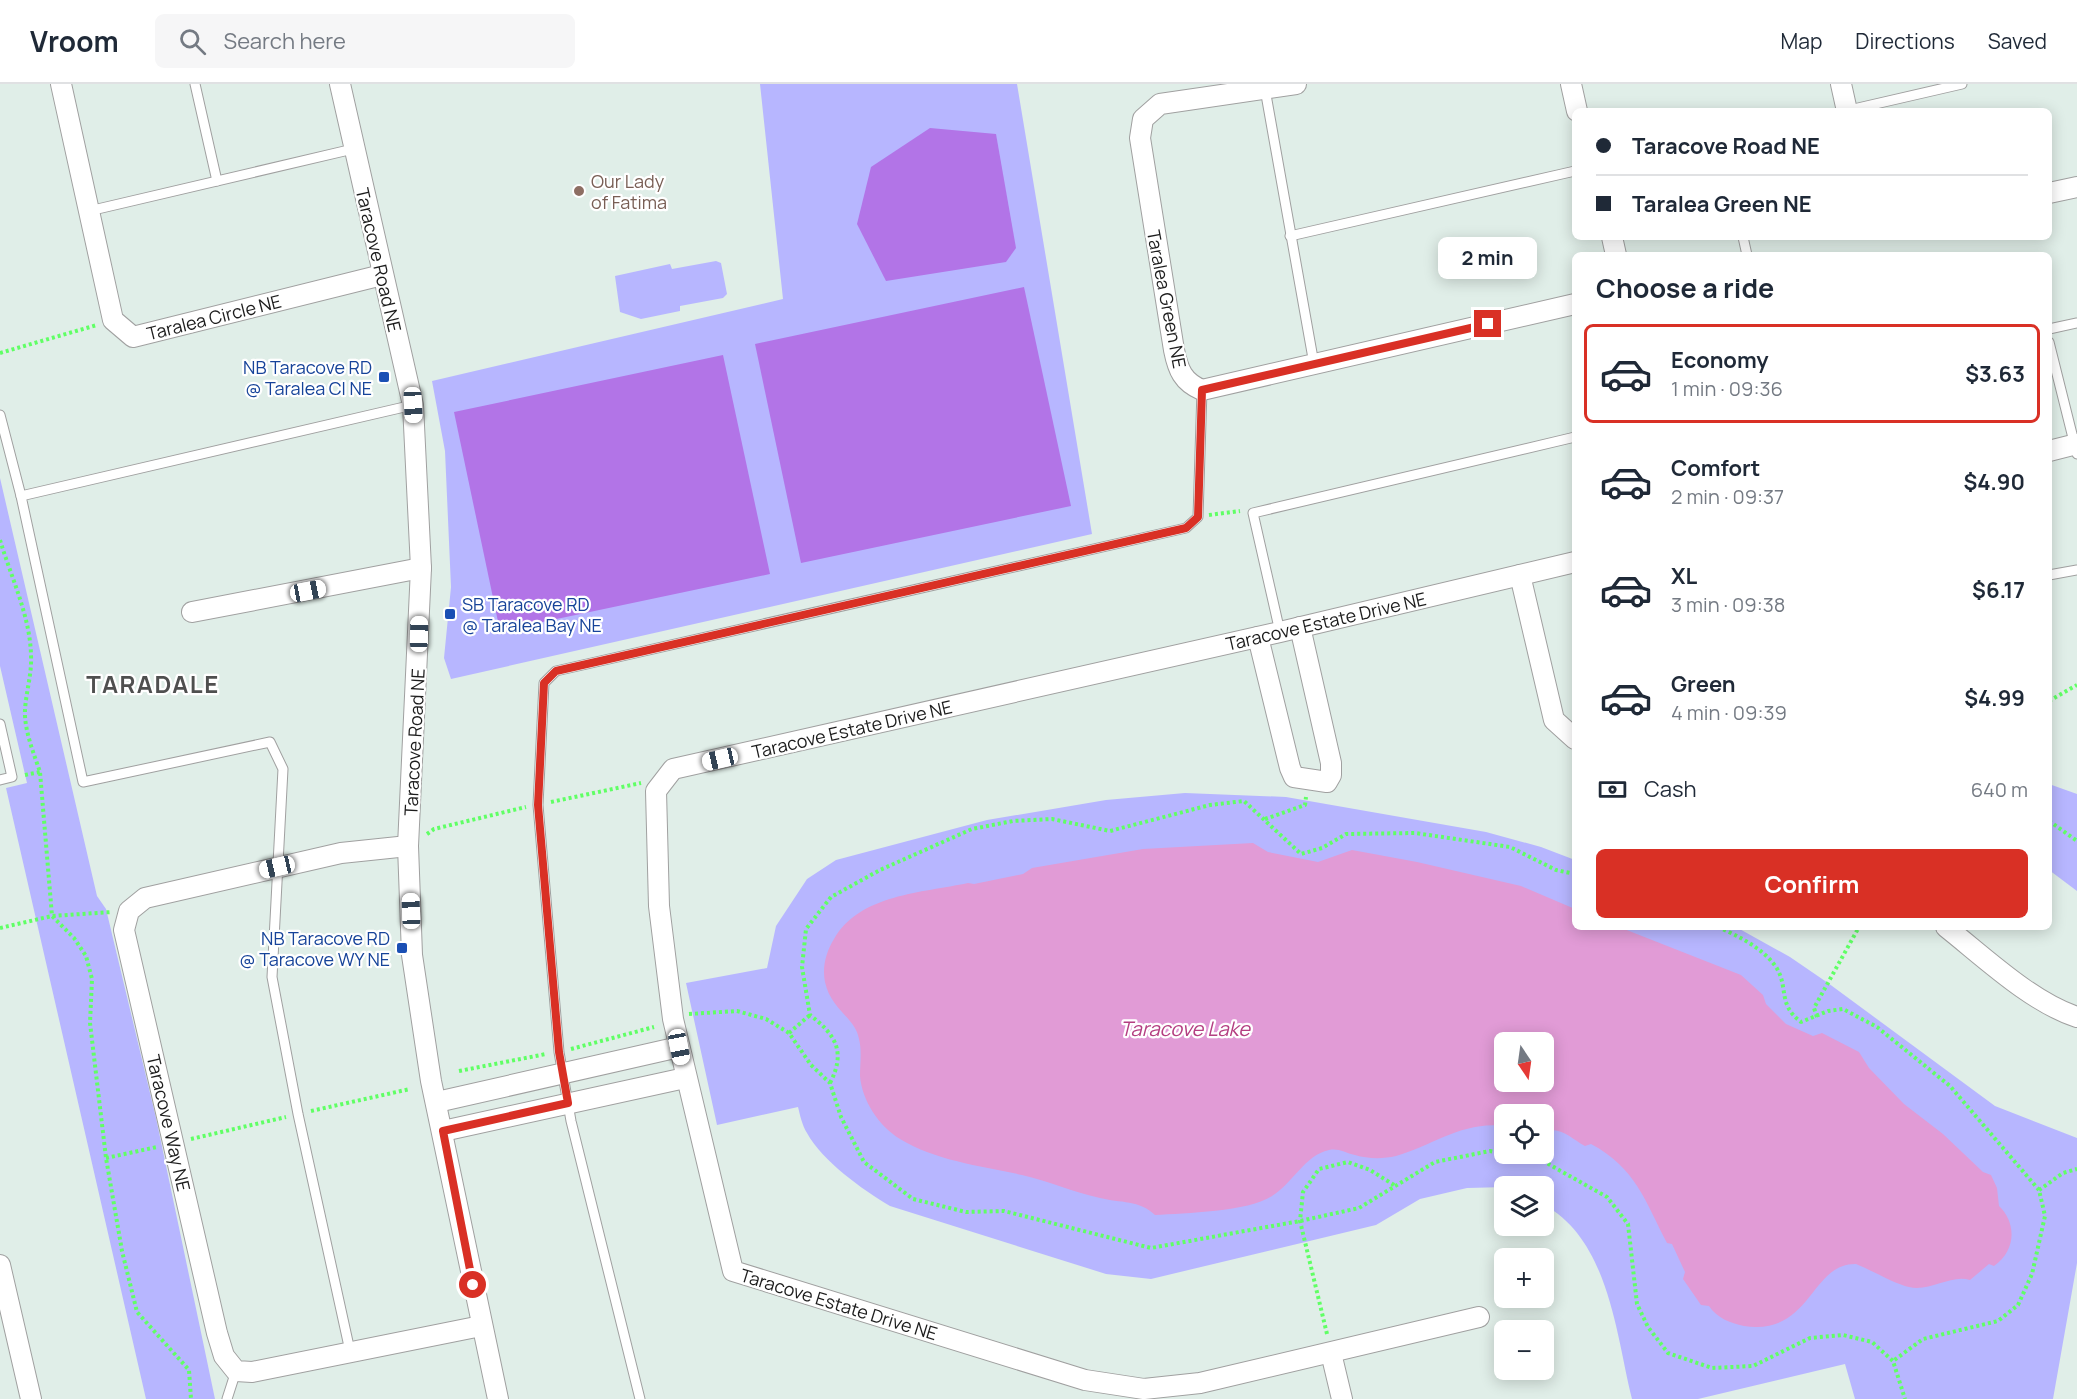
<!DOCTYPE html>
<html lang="en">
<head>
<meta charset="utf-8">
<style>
	:root { --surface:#fff; --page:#f6f6f7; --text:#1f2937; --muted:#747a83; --line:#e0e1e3; --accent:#d93025 }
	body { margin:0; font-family:Manrope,sans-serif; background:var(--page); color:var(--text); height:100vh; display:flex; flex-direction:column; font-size:22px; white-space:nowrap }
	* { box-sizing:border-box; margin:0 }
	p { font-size:20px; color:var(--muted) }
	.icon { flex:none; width:33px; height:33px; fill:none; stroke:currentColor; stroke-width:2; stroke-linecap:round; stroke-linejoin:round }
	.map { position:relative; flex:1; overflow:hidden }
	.details { position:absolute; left:1572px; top:168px; width:480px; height:678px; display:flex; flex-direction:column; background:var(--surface); border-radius:9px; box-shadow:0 3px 15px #0003 }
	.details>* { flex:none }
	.hud { position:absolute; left:1572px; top:24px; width:480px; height:132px; border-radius:9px; box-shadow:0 3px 15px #0003; display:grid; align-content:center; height:132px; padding:0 24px; background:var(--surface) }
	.needle { width:39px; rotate:167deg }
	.fabs { position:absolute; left:1494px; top:948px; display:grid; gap:12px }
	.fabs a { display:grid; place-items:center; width:60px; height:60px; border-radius:9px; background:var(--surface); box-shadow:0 3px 15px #0003; font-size:30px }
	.end { position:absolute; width:27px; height:27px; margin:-14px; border:8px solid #d93025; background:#fff; box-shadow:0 0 0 3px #fff }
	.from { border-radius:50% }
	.bubble { position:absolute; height:42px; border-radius:9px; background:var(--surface); box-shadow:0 3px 15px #0003; font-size:20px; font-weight:700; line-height:42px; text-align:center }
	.car { position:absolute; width:18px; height:36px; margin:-18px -9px; border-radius:8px; box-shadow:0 0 4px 2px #0007; background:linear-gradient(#fff 24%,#345 0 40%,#fff 0 76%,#345 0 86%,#fff 0) }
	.hud b { display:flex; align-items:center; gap:21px; height:57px; font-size:22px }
	.hud b+b { border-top:2px solid var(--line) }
	.hud i { width:15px; height:15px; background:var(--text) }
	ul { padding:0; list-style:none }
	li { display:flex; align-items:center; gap:18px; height:99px; margin:0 12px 9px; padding:0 12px; border:3px solid transparent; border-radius:9px }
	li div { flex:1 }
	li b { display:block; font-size:22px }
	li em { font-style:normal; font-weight:700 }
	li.on { border-color:var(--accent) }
	li>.icon { width:54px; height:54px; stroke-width:1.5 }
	h2 { padding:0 24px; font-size:27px; line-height:72px }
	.pay { display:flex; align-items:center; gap:15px; height:66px; padding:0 24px; font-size:22px }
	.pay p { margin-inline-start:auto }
	.action { display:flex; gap:12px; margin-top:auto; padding:12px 24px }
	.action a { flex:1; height:69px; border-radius:9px; background:var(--accent); color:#fff; font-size:24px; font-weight:700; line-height:69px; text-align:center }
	header { display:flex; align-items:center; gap:36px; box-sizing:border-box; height:84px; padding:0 30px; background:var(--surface); border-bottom:2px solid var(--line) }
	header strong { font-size:28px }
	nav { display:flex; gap:33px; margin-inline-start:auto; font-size:21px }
	.search { width:420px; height:54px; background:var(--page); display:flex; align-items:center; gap:15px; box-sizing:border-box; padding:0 21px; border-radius:9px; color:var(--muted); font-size:22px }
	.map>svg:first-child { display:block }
	.park { fill:#b7b6ff; fill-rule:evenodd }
	.pitch { fill:#b274e7 }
	.water { fill:#e19bd6; fill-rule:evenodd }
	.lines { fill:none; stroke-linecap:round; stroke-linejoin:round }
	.service-casing { stroke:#a0a0a0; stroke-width:11 }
	.minor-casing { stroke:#a0a0a0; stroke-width:22 }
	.path { stroke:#60ff65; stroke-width:4; stroke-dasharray:3 3; stroke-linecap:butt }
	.service { stroke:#fff; stroke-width:9 }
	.minor { stroke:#fff; stroke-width:20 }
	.route { stroke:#d93025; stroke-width:8 }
	.education-dot { fill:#8d6e63; stroke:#fff; stroke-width:2 }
	.transit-dot { fill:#1a4fb4; stroke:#fff; stroke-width:2 }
	.labels { text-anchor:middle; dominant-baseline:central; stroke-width:4.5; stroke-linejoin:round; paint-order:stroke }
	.education-label { font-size:18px; fill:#785e54; stroke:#fff; text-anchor:start }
	.street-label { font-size:18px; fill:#1c1c1c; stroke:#fff }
	.transit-label { font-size:18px; fill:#164399; stroke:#fff; text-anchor:end }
	.water-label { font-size:20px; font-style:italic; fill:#b43f82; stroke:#fff }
	.district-label { font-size:24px; font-weight:bold; letter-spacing:1.5px; fill:#4f4f4f; stroke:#fff }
</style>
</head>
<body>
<header>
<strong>Vroom</strong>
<div class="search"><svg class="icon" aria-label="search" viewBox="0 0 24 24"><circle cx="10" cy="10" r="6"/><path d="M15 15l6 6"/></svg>Search here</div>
<nav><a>Map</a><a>Directions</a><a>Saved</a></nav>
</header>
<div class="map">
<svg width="2077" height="1315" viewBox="0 0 2077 1315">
	<rect width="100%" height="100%" fill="#e0eee8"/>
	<!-- park -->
	<g class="park">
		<path d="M760,0H1017L1092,450L451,595L444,574L451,503L445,367L432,297L783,215Z"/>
		<path d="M716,177L721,179L727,210L723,214L680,222V227L641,235L620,228L615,192L670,180L672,185Z"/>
		<path d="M0,394L97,812L106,825L156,1034L215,1315H146L6,704L27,699L0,582Z"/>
		<path d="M2049,700L2077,710V807L2049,786Z"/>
		<path d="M1185,709L1286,713L1486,748L1541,763L1575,776V843H1736L1790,873L1828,899L1995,1022L2077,1054V1179L2053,1315H1855L1845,1280L1698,1315H1632C1616,1250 1609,1156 1544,1121V1102L1467,1104L1420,1115L1376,1141L1151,1195L1106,1190L890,1122C862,1105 823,1078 807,1049C802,1041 800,1031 798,1023L717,1041L686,899L767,884L776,842L807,795L836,776L987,736L1106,716ZM1504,958H1544V998H1504ZM1504,1030H1544V1070H1504Z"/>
	</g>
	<!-- pitch -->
	<g class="pitch">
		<path d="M930,44L996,50L1016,164L1006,178L886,197L857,140L871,83Z"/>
		<path d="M1024,203L1071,422L801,479L755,260Z"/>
		<path d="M723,271L770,490L500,547L454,328Z"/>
	</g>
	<!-- water -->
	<path class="water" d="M1253,759L1268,768L1318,778L1352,766L1417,778L1521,802L1575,825V843H1619L1741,891L1763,911L1766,920L1786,940L1813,952L1822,949L1859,968L1869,984L1904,1020L1943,1050L1983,1088L1991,1091L1997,1104L1999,1122C2017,1139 2016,1167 1994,1182L1989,1180L1970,1196C1951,1190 1930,1208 1909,1203C1895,1200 1871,1186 1856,1180C1810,1179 1812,1252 1744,1242C1730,1239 1717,1234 1709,1222L1701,1221L1683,1195L1685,1188L1672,1160L1667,1159C1645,1117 1636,1084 1591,1060L1585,1062C1572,1055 1561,1042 1544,1047V1030H1504V1042C1463,1037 1434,1061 1396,1072C1383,1075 1368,1075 1355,1071C1345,1069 1339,1064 1329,1066C1305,1071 1292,1100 1272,1112C1248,1128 1185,1129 1155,1131C1140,1116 1120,1119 1100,1114C1073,1108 1048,1097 1022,1091C982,1082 936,1077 900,1055C879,1042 862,1017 860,992C860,980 862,967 859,955C855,933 831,926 825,898C822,883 826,868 834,855C860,810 922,809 968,799L974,800L1023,790L1032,784L1143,765ZM1504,958H1544V998H1504Z"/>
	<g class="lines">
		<defs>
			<g id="service">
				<path d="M195,0L217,97"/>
				<path d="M1265,5L1314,280"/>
				<path d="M1845,27L1962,0"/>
				<path d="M89,127L353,65"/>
				<path d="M1290,152L1575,87"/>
				<path d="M1743,153L1747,171"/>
				<path d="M2049,245L2077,239"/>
				<path d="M2049,258L2077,370"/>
				<path d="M0,331L21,412"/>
				<path d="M2049,491L2077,486"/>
				<path d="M1280,548L1253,429L1575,353"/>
				<path d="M0,640L12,693L0,696"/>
				<path d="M350,1267L298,1030L272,893L283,685L270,658L83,698L21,412L413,321"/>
				<path d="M227,1315L236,1287"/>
				<path d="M640,1315L571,1037L559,968L538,721L544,599L556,587L1186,444L1198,433L1202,306"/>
			</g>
			<g id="minor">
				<path d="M61,0L113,236L133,253L382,191"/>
				<path d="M340,0L413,321L421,484L408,762L412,871L431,997L498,1315"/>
				<path d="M1296,0L1160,20L1143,35L1140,54L1174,266C1178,286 1183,298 1202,306L1575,220"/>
				<path d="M1571,0L1577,27"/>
				<path d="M1841,0L1847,27"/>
				<path d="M2049,109L2077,103"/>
				<path d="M1612,153L1616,171"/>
				<path d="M2049,367L2077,360"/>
				<path d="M1520,491L1554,636L1575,655"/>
				<path d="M192,528L421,484"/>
				<path d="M1258,553L1290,684L1294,693L1327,698L1331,691V679L1300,543"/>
				<path d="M408,762L341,769L145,814L129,827L124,846L217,1249L224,1272L236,1287L252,1288L481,1242"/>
				<path d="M1946,843C1984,873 2031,918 2077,933"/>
				<path d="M437,1018L679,963"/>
				<path d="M443,1047L685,994"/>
				<path d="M0,1181L31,1315"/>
				<path d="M1479,1233L1200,1299L1144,1305L1085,1296L733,1187L673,935L659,822L656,707L673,685L1280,548L1575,478"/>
				<path d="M1331,1269L1342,1315"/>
			</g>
		</defs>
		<!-- service casing -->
		<use href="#service" class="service-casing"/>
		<!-- minor casing -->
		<use href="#minor" class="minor-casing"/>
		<!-- path -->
		<g class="path">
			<path d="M0,269L97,241"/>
			<path d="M1209,431L1240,427"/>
			<path d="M0,456C11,493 30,532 31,571C32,590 26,608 25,626C24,646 34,670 40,688L52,832L74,854L86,872L92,895L90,939L106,1074L122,1167L137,1228L189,1286L191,1315"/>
			<path d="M2049,617L2077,601"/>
			<path d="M25,691L40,688"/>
			<path d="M551,718L641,699"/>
			<path d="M1265,735L1305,721L1306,713"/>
			<path d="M2049,737L2077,757"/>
			<path d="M427,750L434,745L526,723"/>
			<path d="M1718,843C1738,852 1763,864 1776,883C1789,903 1777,920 1801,938L1828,927L1843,925L1877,943L1950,1002L2039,1106L2045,1132L2032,1190L2018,1221L1998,1237L1923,1255L1893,1277"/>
			<path d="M0,844L52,832L112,828"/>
			<path d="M689,930L737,927L766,935L789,949L811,981L830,999L841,1033L864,1078L913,1115L966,1128L1004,1127L1151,1164L1300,1137L1359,1124L1435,1078L1490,1067L1543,1077L1607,1113L1628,1140L1637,1220L1648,1243L1668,1269L1712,1284L1753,1282L1810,1254L1843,1251L1872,1258L1893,1277L1905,1315"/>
			<path d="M1817,933L1814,924L1859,843"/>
			<path d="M789,949L810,931"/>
			<path d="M571,965L654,943"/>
			<path d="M459,987L546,970"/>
			<path d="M830,999C846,968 836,951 810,931L802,883L806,845L831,813L880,786L972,745L1013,737L1052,735L1110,747L1210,721L1244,717L1301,770L1322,764L1346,750L1415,749L1510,763L1556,786L1575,790"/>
			<path d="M311,1027L410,1005"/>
			<path d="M191,1055L286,1033"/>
			<path d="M106,1074L157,1063"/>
			<path d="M2039,1106L2063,1089L2077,1085"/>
			<path d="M1327,1250L1300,1137L1303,1108L1319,1085L1348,1078L1370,1086L1394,1101"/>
		</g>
		<!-- service -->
		<use href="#service" class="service"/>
		<!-- minor -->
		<use href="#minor" class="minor"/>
	</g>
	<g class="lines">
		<!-- route -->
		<path class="route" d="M473,1201L443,1047L568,1019L559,968L538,721L544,599L556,587L1186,444L1198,433L1202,306L1488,240"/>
	</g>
	<!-- markers -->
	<circle class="education-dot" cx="579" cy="107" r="6"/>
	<g class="transit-dot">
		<rect x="378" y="287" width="12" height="12" rx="3"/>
		<rect x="444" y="524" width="12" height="12" rx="3"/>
		<rect x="396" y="858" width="12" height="12" rx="3"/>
	</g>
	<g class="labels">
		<!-- education labels -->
		<g class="education-label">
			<text x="591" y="97">Our Lady<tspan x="591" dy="21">of Fatima</tspan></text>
		</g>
		<!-- street labels -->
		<g class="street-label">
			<text transform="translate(379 176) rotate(77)">Taracove Road NE</text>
			<text transform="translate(1167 215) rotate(79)">Taralea Green NE</text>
			<text transform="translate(214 233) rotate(-14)">Taralea Circle NE</text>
			<text transform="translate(1326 537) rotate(-13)">Taracove Estate Drive NE</text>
			<text transform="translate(852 645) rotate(-13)">Taracove Estate Drive NE</text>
			<text transform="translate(414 658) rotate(-87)">Taracove Road NE</text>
			<text transform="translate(169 1039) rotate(77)">Taracove Way NE</text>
			<text transform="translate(839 1220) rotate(17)">Taracove Estate Drive NE</text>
		</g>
		<!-- transit labels -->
		<g class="transit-label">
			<text x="372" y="283">NB Taracove RD<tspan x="372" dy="21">@ Taralea CI NE</tspan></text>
			<text x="462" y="520" text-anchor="start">SB Taracove RD<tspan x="462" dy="21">@ Taralea Bay NE</tspan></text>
			<text x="390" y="854">NB Taracove RD<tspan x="390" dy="21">@ Taracove WY NE</tspan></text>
		</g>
		<!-- water labels -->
		<g class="water-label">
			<text x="1185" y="944">Taracove Lake</text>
		</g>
		<!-- district labels -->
		<g class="district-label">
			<text x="153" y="599">TARADALE</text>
		</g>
	</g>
</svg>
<div class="fabs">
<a><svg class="needle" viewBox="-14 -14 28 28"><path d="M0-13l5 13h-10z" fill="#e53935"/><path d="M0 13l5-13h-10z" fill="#747a83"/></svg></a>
<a><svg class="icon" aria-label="locate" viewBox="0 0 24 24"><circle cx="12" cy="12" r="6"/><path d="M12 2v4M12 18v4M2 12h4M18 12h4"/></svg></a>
<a><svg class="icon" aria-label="layers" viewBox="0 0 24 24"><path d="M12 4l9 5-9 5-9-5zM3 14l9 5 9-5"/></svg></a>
<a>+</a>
<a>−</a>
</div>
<i class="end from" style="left:473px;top:1201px"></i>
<i class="end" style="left:1488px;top:240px"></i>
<div class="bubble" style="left:1438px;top:153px;width:99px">2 min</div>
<i class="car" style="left:413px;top:321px;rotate:177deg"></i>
<i class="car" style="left:308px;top:507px;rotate:79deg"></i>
<i class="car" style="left:419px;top:550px;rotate:1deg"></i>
<i class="car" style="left:720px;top:675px;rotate:257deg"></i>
<i class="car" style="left:277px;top:783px;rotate:257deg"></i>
<i class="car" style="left:411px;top:827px;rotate:358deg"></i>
<i class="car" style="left:679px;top:963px;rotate:169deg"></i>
<div class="hud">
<b><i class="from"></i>Taracove Road NE</b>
<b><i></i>Taralea Green NE</b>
</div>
<section class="details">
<h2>Choose a ride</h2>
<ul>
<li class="on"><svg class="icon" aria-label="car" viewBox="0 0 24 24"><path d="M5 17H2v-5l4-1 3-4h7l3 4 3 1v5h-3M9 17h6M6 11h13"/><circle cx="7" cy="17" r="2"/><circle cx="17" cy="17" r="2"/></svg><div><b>Economy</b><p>1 min · 09:36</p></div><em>$3.63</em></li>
<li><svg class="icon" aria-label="car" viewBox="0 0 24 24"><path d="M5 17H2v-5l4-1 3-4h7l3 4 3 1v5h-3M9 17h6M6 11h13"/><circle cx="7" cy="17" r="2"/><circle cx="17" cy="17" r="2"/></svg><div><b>Comfort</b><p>2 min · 09:37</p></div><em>$4.90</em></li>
<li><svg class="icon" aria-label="car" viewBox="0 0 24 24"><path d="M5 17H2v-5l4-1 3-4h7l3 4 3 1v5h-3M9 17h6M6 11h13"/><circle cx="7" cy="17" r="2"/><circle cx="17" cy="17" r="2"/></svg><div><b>XL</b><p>3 min · 09:38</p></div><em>$6.17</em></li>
<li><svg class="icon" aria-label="car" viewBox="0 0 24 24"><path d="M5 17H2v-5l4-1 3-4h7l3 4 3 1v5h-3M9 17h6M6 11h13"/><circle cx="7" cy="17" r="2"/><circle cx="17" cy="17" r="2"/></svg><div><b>Green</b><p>4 min · 09:39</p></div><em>$4.99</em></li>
</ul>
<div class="pay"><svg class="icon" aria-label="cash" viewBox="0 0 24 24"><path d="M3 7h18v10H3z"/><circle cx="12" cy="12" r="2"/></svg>Cash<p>640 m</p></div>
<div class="action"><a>Confirm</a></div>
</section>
</div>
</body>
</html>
